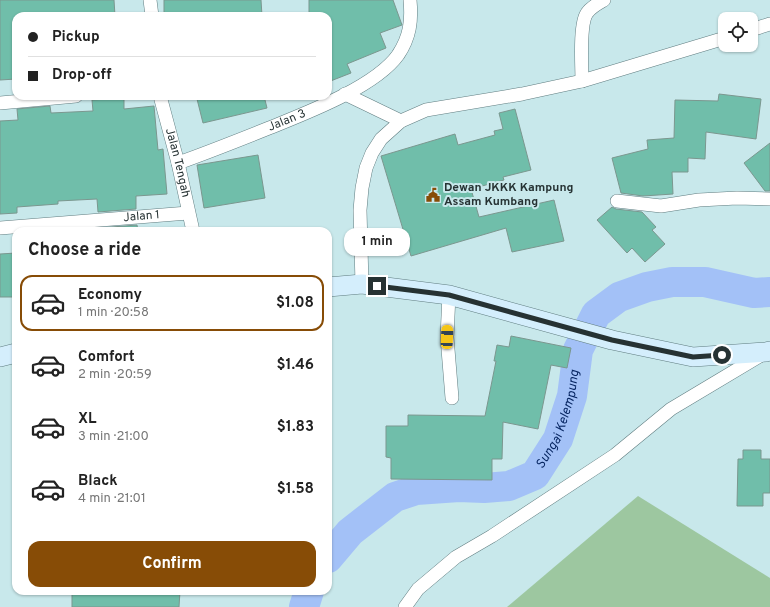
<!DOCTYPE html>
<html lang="en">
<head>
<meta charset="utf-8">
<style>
	:root { --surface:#fff; --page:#f2f2f2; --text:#222; --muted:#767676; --line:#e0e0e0; --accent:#874c06 }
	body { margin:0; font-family:Overpass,sans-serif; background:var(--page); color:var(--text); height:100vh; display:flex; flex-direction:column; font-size:15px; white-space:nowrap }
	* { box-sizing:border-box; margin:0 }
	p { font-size:13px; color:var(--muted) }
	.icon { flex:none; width:22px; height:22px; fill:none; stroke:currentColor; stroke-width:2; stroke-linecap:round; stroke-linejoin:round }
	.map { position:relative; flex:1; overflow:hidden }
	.sheet { position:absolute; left:12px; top:227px; width:320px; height:368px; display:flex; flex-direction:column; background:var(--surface); border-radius:12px; box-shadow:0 1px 3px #0004 }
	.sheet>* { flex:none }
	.hud { position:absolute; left:12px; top:12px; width:320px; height:88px; border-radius:12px; box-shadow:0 1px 3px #0004; display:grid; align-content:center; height:88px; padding:0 16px; background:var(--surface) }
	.controls { position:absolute; left:718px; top:12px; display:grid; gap:8px }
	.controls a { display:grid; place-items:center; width:40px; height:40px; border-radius:8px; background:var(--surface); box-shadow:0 1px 3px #0004; font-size:20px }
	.end { position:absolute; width:18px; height:18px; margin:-9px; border:5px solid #263233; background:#fff; box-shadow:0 0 0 2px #fff }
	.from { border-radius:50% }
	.bubble { position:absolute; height:28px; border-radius:12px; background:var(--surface); box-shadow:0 1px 3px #0004; font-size:13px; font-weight:700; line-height:28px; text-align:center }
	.car { position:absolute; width:12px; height:24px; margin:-12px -6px; border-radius:5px; box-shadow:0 0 3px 1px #0007; background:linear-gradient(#f5c518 24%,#345 0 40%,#f5c518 0 76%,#345 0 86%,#f5c518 0) }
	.hud b { display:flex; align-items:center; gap:14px; height:38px; font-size:15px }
	.hud b+b { border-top:1px solid var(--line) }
	.hud i { width:10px; height:10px; background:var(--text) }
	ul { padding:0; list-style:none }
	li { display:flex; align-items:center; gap:12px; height:56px; margin:0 8px 6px; padding:0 8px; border:2px solid transparent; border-radius:12px }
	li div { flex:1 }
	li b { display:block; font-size:15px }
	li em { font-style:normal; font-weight:700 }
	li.current { border-color:var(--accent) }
	li>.icon { width:36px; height:36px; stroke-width:1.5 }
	h2 { padding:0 16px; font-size:18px; line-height:48px }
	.action { display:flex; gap:8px; margin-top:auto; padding:8px 16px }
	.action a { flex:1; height:46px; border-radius:12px; background:var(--accent); color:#fff; font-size:16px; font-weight:700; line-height:46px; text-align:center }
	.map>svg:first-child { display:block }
	.green { fill:#9dc7a0 }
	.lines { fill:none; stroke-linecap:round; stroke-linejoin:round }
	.river { stroke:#a3c1f7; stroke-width:30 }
	.building { fill:#70beaa; stroke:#7b978f }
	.street-casing { stroke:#607d80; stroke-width:14 }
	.secondary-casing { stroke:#607d80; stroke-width:20 }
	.street { stroke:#fff; stroke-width:13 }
	.secondary { stroke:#d4eefc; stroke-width:19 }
	.route { stroke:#263233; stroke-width:5 }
	.labels { text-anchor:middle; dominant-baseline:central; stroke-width:4; stroke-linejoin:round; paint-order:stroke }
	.street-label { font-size:12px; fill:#263233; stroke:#c8e8eb }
	.poi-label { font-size:12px; font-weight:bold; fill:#263233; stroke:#c8e8eb; text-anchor:start }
	.water-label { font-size:13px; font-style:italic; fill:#082763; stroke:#c8e8eb }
</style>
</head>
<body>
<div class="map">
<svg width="770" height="607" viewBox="0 0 770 607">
	<rect width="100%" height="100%" fill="#c8e8eb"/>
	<!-- green -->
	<path class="green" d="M638,496L770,578V607H507Z"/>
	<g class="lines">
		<!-- river -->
		<g class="river">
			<path id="s1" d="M328,558L350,532L395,497L416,490L459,487L484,488L509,486L535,475L558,439L572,396L578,350L596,314L619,297L647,287L672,282H705L754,293L770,292"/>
			<path d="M304,607L309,591"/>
		</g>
	</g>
	<!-- building -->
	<g class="building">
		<path d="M0,0H114L115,16H16V79L0,80Z"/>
		<path d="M164,0H261L262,16H164Z"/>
		<path d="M309,0H393L402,25L380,33L386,48L347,64L351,73L328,82V16H309Z"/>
		<path d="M719,94L761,99L756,139L706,132L705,159L688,158V172H672L673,194L643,196L621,193L612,158L648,149L647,140L674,138L675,100L718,101Z"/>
		<path d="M211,96H264L267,108L203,123L197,99Z"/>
		<path d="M124,98V109L154,106L158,150L163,149L167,194L136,196V209L98,212L97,199L58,201V204L17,207V213L0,214V121L18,120L17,109L50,106L51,113L93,111L92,100Z"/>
		<path d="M515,109L531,170L503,177L504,180L471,189L479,217L554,200L564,241L512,252L506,228L411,256L381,156L455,134L458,145L495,135L494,131L503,129L499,113Z"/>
		<path d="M770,143V191H765L744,163Z"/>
		<path d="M258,155L265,198L204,208L197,165Z"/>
		<path d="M612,207L616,209L642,212L656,227L652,230L665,244L645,262L632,248L627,253L597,220Z"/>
		<path d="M137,225L138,231H99V228Z"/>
		<path d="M16,253V297H0V254Z"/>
		<path d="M511,336L571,348L567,368L551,365L538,429L503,422L502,459H492V480L391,479V458L386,457V426H408V415L485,416L496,361H494L497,345L509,347Z"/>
		<path d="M743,450H761V459H770V493H763V506H737L738,459H743Z"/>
		<path d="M72,591H180L179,607H72Z"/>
	</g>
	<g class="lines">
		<defs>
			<g id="street">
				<path d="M150,0L152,16"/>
				<path d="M751,30L770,24"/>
				<path d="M582,81C582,67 579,24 587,13C591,7 597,4 604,0"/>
				<path d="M345,94L401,121"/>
				<path id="s2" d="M160,96L178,163L193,231"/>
				<path d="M0,103L76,96"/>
				<path id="s3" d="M178,163C209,152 239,140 269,128C306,113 375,87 398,55C410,37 412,21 410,0"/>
				<path d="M617,201L661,206L699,200L737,198L770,199"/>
				<path id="s4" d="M0,228L188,213"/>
				<path d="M362,284L360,210L362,188L366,168L372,153L381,139L401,121L426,110L522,94L582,81L725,38"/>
				<path d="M449,295L447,337L452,398"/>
				<path d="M405,607L418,589L456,557L492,536L615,455L671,409L763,354"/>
			</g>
			<g id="secondary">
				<path d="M328,287L362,284L449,295L612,340L693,357L766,352L770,351"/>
				<path d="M0,357L16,353"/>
			</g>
		</defs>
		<!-- street casing -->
		<use href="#street" class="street-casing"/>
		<!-- secondary casing -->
		<use href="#secondary" class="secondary-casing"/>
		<!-- street -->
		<use href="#street" class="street"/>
		<!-- secondary -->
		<use href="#secondary" class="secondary"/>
	</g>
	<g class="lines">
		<!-- route -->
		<path class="route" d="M377,286L449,295L612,340L693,357L722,355"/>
	</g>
	<!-- icons -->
	<defs>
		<symbol id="civic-bare" viewBox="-9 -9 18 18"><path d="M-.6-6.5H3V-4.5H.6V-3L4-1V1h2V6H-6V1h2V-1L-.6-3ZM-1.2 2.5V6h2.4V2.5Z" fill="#874c06" stroke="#c8e8eb" stroke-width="2.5" paint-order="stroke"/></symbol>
	</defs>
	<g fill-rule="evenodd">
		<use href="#civic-bare" x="423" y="185" width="20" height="20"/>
	</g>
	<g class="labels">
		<!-- street labels -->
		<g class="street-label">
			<text stroke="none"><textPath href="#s3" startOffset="117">Jalan 3</textPath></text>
			<text stroke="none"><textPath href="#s2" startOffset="69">Jalan Tengah</textPath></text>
			<text stroke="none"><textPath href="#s4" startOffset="142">Jalan 1</textPath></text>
		</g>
		<!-- poi labels -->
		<g class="poi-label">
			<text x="444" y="188">Dewan JKKK Kampung<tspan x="444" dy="14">Assam Kumbang</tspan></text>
		</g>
		<!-- water labels -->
		<g class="water-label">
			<text stroke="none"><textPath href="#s1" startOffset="296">Sungai Kelempung</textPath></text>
		</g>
	</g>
</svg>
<div class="controls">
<a><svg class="icon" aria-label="locate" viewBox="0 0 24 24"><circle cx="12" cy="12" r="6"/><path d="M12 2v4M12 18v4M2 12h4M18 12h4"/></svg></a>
</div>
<i class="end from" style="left:722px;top:355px"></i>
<i class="end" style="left:377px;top:286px"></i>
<div class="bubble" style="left:344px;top:228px;width:66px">1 min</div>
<i class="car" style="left:447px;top:337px;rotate:2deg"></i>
<div class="hud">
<b><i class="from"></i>Pickup</b>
<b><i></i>Drop-off</b>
</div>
<section class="sheet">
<h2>Choose a ride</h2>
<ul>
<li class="current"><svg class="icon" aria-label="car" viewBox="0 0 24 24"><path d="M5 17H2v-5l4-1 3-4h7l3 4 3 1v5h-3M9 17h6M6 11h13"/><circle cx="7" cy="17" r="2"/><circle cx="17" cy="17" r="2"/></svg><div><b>Economy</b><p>1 min · 20:58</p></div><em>$1.08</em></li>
<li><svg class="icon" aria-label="car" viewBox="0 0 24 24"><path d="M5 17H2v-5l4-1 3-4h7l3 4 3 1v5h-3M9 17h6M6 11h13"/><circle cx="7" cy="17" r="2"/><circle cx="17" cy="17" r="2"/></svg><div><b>Comfort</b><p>2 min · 20:59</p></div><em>$1.46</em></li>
<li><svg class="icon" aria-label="car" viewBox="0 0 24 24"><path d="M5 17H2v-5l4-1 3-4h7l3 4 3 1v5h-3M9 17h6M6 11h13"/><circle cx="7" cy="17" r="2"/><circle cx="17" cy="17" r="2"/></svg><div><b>XL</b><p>3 min · 21:00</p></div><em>$1.83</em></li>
<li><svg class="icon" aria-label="car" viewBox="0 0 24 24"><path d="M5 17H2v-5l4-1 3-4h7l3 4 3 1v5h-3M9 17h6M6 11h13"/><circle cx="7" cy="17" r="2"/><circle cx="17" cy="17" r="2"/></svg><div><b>Black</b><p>4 min · 21:01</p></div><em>$1.58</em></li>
</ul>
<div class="action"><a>Confirm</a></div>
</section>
</div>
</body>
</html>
